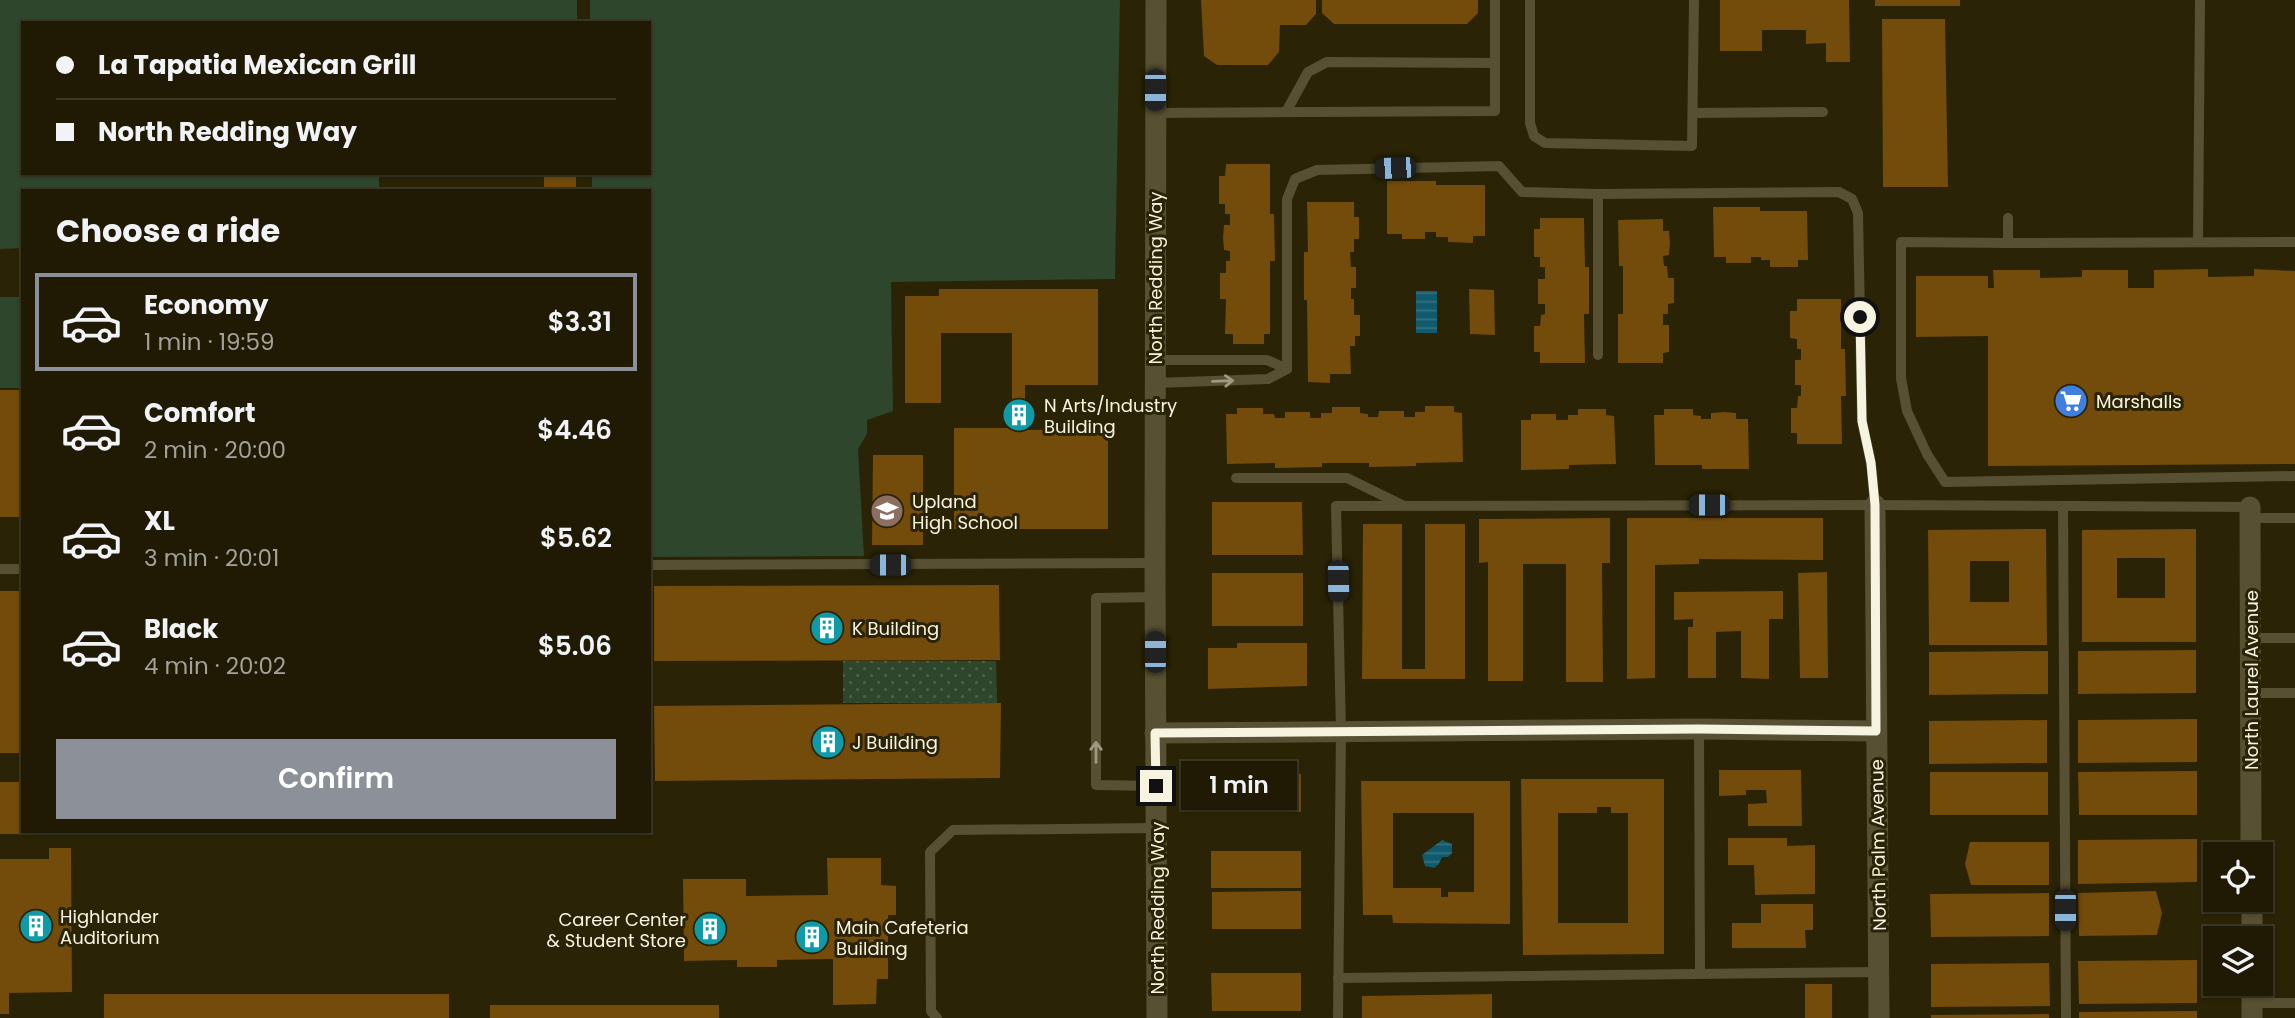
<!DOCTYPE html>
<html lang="en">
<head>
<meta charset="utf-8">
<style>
	:root { --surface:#201a04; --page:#28230e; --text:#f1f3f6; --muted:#a2a19a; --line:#3d3826; --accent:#8c9099 }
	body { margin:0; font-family:Poppins,sans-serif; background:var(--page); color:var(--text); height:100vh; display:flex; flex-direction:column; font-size:26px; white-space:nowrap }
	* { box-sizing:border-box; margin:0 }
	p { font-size:23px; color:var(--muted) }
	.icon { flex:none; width:38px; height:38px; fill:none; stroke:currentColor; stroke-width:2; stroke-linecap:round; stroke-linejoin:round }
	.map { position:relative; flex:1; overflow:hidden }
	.side { position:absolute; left:21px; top:189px; width:630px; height:644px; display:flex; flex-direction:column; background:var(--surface); border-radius:0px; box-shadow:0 2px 5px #0004,0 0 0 2px var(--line) }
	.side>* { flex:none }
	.banner { position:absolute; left:21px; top:21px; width:630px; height:154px; border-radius:0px; box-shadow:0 2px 5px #0004,0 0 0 2px var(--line); display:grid; align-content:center; height:154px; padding:0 35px; background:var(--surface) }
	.buttons { position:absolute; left:2203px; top:842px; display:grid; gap:14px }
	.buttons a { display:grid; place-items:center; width:70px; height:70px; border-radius:0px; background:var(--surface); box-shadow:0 2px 5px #0004,0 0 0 2px var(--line); font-size:35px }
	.end { position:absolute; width:32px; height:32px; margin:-16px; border:9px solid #f7f3e1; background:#111; box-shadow:0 0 0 4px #111 }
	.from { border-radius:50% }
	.bubble { position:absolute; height:49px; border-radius:0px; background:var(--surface); box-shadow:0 2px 5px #0004,0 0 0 2px var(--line); font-size:23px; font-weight:600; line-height:49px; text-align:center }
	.car { position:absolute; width:21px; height:42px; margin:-21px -10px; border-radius:9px; box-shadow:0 0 5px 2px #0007; background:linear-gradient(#222 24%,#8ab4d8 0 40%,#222 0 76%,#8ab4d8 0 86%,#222 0) }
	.banner b { display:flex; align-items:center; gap:24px; height:66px; font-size:26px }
	.banner b+b { border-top:2px solid var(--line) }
	.banner i { width:18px; height:18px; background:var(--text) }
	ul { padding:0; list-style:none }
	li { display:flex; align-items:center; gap:21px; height:98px; margin:0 14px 10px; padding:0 21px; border:4px solid transparent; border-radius:0px }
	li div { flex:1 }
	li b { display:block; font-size:26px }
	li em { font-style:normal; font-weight:600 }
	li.on { border-color:var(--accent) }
	li>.icon { width:63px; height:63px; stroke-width:1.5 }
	h2 { padding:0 35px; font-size:32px; line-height:84px }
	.action { display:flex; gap:14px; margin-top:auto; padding:14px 35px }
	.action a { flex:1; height:80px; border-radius:0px; background:var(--accent); color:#fff; font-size:28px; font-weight:600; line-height:80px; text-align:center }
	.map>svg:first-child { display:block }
	.park { fill:#2e462b }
	.garden { fill:url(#garden-dots) }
	.water { fill:url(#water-rules) }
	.building { fill:#734b0b; fill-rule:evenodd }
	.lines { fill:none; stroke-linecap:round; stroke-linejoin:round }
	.service { stroke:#575032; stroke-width:10 }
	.minor { stroke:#575032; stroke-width:21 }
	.oneway { stroke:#9f9981 }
	.route { stroke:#f7f3e1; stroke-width:9 }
	.labels { text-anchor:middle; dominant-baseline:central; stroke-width:6; stroke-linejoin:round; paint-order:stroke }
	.street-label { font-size:18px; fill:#f7f3e1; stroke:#2a2305 }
	.poi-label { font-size:18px; fill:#f7f3e1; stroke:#2a2305; text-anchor:start }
</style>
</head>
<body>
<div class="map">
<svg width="2295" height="1018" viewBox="0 0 2295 1018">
	<defs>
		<pattern id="garden-dots" width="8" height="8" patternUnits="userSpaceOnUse" patternTransform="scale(1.75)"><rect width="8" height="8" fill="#2e462b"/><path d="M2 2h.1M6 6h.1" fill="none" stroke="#4d6149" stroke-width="1.8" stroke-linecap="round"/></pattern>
		<pattern id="water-rules" width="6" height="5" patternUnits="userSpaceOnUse" patternTransform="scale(1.75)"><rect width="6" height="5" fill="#11596c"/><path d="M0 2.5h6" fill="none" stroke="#347181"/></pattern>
	</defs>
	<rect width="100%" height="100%" fill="#2a2305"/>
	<!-- park -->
	<g class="park">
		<path d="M0,0H577V23H23V173H379V191H23V248L0,249Z"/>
		<path d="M590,0H1120L1115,279L891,282L893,411L867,420V434L858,449L864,556L649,557V191H592V173H649V23H590Z"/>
		<rect x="0" y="297" width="23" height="91"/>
	</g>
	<!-- garden -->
	<path class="garden" d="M843,661H996L997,703H843Z"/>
	<!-- water -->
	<g class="water">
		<rect x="1416" y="291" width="21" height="42"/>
		<path d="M1442,840L1452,844V853L1448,857H1442L1439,864L1434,868L1425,866L1422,855Z"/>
	</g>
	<!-- building -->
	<g class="building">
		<path d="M1201,0H1316V14L1306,25H1280L1279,52L1268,65H1217L1204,56Z"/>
		<path d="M1322,0H1478V13L1467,24H1334L1322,13Z"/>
		<path d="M1720,0H1849L1850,62H1826V43L1806,44V30H1762V51H1720Z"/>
		<rect x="1875" y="0" width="85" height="6"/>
		<path d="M1882,19H1945L1948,187H1883Z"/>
		<path d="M1226,164H1270V214H1274L1275,261H1270V334H1264V344H1233V334H1225L1226,299H1220V273H1226V261H1230V251L1224,250L1223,238L1224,225H1230V214H1225V204H1219V176H1225Z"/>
		<rect x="544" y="173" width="32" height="18"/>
		<path d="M1387,181H1436V185H1485V236H1473V243L1448,242V237H1436V232H1425V239H1402V234H1387Z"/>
		<path d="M1307,202H1354V217H1359V239H1354V252H1350L1351,267H1356V288H1351V299H1354V315H1360V336H1355V346H1350L1351,374H1330V383L1308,382L1307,300H1304V252H1308Z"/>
		<path d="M1713,207H1760V211H1807L1808,260H1798V267H1770V260H1761V257H1751V263H1726V257H1714Z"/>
		<path d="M1540,218H1584L1585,267H1589V314H1584L1585,363H1540V352H1534V326H1540L1541,315L1545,314V304H1538V279H1545V267H1540V257H1534V229H1540Z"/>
		<path d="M1663,219V231H1669L1670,243L1669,255L1663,256L1664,266H1667L1668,278H1674V303L1668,304V314H1663V325H1669V352L1663,353V363H1618V314H1623V266H1619L1618,220Z"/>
		<path d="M2208,269V277L2254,276V269L2295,271V464L1988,466V336L1916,337V276H1988V288H1994L1993,270H2040V278L2082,277V270H2128V288H2154V270Z"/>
		<path d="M939,289H1098V385H1025V430L1108,429V529H954V428H1012V333H941V403H905V296H939Z"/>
		<path d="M1469,289L1494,290L1495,335L1470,334Z"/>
		<path d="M1797,299H1841V349H1845L1846,396H1841L1842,444H1797V433H1791V408H1797L1798,396H1801V385H1795V360H1801V349H1797V339L1790,338V311H1797Z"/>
		<rect x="0" y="390" width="23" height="127"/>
		<path d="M1425,406H1454V412L1462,413L1463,462L1416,463V466L1369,467V463H1322V467L1275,468V463L1227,464L1226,414H1237V408H1263V414H1274L1275,418H1285V412H1310V418H1321V413H1332V407H1360V413L1368,414V417H1378L1379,411H1404V417H1415V412H1425Z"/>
		<path d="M1578,409H1606V415L1614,416L1616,464L1569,465V469L1521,470V420H1531V414H1556V420H1568V415H1578Z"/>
		<path d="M1664,409H1693V415L1701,416V419H1711V413L1724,412L1736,413V419H1748L1749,469H1702V465H1655L1654,415H1664Z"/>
		<path d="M873,455H923V545H872Z"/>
		<path d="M1212,502H1302L1303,555H1212Z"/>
		<path d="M1610,518V563H1602L1603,682H1566V564H1523V681H1488V562L1479,563V519Z"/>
		<path d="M1627,518H1823V560L1699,559V564L1655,565V678L1627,679Z"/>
		<path d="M1363,524H1402V669H1425V524H1465V679H1362Z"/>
		<path d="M2046,529L2047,645H1929L1928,530ZM1970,561H2009V602H1970Z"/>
		<path d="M2196,529V642H2082V530ZM2117,558H2165V598H2117Z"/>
		<path d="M1827,572L1828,678H1800L1798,573Z"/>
		<rect x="1212" y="573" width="91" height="53"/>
		<path d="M999,585L1000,660L654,661V586Z"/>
		<rect x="0" y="591" width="23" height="162"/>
		<path d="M1783,591V619H1769V679L1741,678V631L1716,632V678H1688V627H1693V619L1674,620V592Z"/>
		<path d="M1237,643H1307V686L1208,689V648H1237Z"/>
		<path d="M2196,650V693L2078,694V651Z"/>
		<path d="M2048,651V694L1929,695V652Z"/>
		<path d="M1001,703L1000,778L655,781L654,706Z"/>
		<path d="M2197,719V762L2078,763V720Z"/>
		<path d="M2047,720V763L1929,764V721Z"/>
		<path d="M1719,770H1801L1802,826H1748V804L1767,803L1766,790H1746V795L1719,796Z"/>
		<path d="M2197,771V815H2079L2078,772Z"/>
		<rect x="1930" y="772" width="118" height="43"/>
		<path d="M1301,774V812H1212L1211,775Z"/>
		<path d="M1521,779H1664V954L1523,955ZM1597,807H1611V813H1628V923H1558V813H1597Z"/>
		<path d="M1361,781H1510V924L1393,923L1392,915H1363ZM1393,813H1474V892H1448V897H1441V888H1393Z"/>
		<path d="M0,782H23V831H26V834H0Z"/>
		<path d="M1728,838H1787V846L1815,845V894L1755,895L1754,865H1728Z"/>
		<path d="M2197,839V882L2078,884V840Z"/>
		<path d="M1970,842H2049V885H1971L1965,864Z"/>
		<path d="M49,848H71L72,992L9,993V1014H0V859H49Z"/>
		<rect x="1211" y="851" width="90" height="37"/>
		<path d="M827,858H881V885L896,886V915H888V979H877L876,1004L833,1005V959L777,960V967H737V960L684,961L683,879H746V896L828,895Z"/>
		<path d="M1301,891V929H1212V892Z"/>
		<path d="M2156,891L2162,913L2157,935L2079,936L2078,893Z"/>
		<path d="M2049,893V936L1931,937L1930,894Z"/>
		<path d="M1761,904H1813V930H1805L1806,948H1732V923H1761Z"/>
		<path d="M2197,960V1003L2079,1004L2078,961Z"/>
		<path d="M2049,963L2050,1006L1931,1007V964Z"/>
		<path d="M1211,973H1301V1011H1212Z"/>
		<rect x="1805" y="984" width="27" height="34"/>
		<rect x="104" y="994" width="345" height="24"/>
		<path d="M1492,994V1018H1362V996Z"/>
		<rect x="490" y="1005" width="229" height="13"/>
		<path d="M2197,1011V1018H2079V1012Z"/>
		<path d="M2049,1014V1018H1931V1015Z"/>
	</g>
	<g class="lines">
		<!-- service -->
		<g class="service">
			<path d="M1530,0V123L1534,136L1545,143L1692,146L1694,0"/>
			<path d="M1286,112L1308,72L1327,62L1495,63"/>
			<path d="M1155,113L1495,111V0"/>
			<path d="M1693,113L1823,112"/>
			<path d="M1598,194V355"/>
			<path d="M2008,218V243L2295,242"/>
			<path d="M2198,242L2200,0"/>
			<path d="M2008,243L1901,242V378L1907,411L1927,454L1945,482L2295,476"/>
			<path d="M1287,369V199L1295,179L1317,170L1499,166L1522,192L1598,194L1839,192L1852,199L1858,213L1862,421L1871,463L1875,505"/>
			<path d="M1155,383L1268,379L1287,369L1267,360H1155"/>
			<path d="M1236,478H1347L1402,505"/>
			<path d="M2063,506L2066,1018"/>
			<path d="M2250,518H2295"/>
			<path d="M649,565L1155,563"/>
			<path d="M0,569H23"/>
			<path d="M1155,597L1096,598V785L1156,786"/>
			<path d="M2251,638H2295"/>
			<path d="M2251,693H2295"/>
			<path d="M1699,729L1700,972"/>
			<path d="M1338,978L1879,972"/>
			<path d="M2252,1003H2295"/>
			<path d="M937,1018L931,1011L930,852L953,830L1157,828"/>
			<path d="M1338,1018L1341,731L1336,506L1875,505L2250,507"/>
		</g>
		<!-- minor -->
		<g class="minor">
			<path d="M1156,0L1155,563L1157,1018"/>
			<path d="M1875,505L1879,1018"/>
			<path d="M2250,507L2251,854"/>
			<path d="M1155,733L1699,729L1876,731"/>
			<path d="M2252,900V938"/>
			<path d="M2252,1018V984"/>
		</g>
	</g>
	<!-- one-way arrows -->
	<defs><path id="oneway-shaft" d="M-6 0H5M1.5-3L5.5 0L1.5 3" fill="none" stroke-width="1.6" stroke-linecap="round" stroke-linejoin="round" transform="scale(1.75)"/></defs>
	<g class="oneway">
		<use href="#oneway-shaft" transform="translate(1223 381) rotate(-2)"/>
		<use href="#oneway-shaft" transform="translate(1096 752) rotate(-90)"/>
	</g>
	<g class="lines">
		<!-- route -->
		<path class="route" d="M1156,786L1155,733L1699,729L1876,731L1875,505L1871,463L1862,421L1860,317"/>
	</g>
	<!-- icons -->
	<defs>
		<symbol id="supermarket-disc" viewBox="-11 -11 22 22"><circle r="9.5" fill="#3f7fe0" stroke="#2a2305"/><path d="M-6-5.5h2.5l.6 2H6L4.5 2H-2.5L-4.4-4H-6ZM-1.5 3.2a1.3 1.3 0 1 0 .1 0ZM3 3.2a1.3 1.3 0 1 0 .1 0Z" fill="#fff"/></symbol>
		<symbol id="building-disc" viewBox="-11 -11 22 22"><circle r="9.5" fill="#0f9aa8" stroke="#2a2305"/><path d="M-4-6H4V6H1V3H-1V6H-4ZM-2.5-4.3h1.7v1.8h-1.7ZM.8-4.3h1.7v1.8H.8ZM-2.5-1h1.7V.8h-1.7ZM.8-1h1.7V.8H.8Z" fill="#fff"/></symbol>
		<symbol id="school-disc" viewBox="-11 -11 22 22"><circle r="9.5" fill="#8d6e63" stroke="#2a2305"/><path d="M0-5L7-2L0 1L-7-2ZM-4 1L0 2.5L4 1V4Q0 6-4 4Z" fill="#fff"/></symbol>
	</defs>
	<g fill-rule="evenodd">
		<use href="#supermarket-disc" x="2052" y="382" width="38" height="38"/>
		<use href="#building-disc" x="1000" y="396" width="38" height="38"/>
		<use href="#school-disc" x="868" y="492" width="38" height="38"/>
		<use href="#building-disc" x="808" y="609" width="38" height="38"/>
		<use href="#building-disc" x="809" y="723" width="38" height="38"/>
		<use href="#building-disc" x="17" y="907" width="38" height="38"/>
		<use href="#building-disc" x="691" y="910" width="38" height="38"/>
		<use href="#building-disc" x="793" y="918" width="38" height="38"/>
	</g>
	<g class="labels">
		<!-- street labels -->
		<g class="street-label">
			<text transform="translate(1155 278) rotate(-90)">North Redding Way</text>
			<text transform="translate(2251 680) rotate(-90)">North Laurel Avenue</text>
			<text transform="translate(1878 845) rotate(-91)">North Palm Avenue</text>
			<text transform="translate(1157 908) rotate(-90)">North Redding Way</text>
		</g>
		<!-- poi labels -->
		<g class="poi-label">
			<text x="2096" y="401">Marshalls</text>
			<text x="1044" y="405">N Arts/Industry<tspan x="1044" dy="21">Building</tspan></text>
			<text x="912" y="501">Upland<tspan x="912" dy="21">High School</tspan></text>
			<text x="852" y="628">K Building</text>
			<text x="852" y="742">J Building</text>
			<text x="60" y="916">Highlander<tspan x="60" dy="21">Auditorium</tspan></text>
			<text x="686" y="919" text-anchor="end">Career Center<tspan x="686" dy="21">&amp; Student Store</tspan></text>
			<text x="836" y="927">Main Cafeteria<tspan x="836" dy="21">Building</tspan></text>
		</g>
	</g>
</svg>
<div class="buttons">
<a><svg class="icon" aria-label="locate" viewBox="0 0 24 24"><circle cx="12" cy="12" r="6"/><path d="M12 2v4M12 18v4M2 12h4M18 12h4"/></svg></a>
<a><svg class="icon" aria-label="layers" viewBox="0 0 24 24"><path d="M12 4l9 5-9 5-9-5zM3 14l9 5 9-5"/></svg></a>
</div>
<i class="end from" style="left:1860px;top:317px"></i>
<i class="end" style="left:1156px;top:786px"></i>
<div class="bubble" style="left:1181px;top:761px;width:116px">1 min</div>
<i class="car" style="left:1155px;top:90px;rotate:180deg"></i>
<i class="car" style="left:1395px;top:168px;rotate:268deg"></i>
<i class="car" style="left:1709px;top:505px;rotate:270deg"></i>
<i class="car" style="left:890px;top:565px;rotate:270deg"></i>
<i class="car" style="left:1338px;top:581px;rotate:179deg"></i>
<i class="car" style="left:1155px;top:652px;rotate:0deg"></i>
<i class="car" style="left:2065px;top:910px;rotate:180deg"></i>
<div class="banner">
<b><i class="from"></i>La Tapatia Mexican Grill</b>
<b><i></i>North Redding Way</b>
</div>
<section class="side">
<h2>Choose a ride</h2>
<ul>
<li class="on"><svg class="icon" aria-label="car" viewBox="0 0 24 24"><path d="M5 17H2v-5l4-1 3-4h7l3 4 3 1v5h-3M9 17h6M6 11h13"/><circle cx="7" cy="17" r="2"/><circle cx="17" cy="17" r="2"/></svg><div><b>Economy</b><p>1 min · 19:59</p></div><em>$3.31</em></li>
<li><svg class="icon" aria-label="car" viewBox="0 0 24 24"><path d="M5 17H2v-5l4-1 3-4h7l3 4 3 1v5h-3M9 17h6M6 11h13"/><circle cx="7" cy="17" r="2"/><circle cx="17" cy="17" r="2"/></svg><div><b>Comfort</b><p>2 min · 20:00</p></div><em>$4.46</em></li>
<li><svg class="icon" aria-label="car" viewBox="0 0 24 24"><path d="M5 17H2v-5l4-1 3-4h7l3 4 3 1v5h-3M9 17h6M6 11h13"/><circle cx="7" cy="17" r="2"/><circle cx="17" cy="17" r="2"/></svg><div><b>XL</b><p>3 min · 20:01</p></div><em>$5.62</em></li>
<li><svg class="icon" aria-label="car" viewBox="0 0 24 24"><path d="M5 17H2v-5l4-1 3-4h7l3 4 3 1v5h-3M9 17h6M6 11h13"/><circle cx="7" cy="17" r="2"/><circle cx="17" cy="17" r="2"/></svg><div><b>Black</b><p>4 min · 20:02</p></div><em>$5.06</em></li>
</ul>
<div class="action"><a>Confirm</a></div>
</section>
</div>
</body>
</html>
